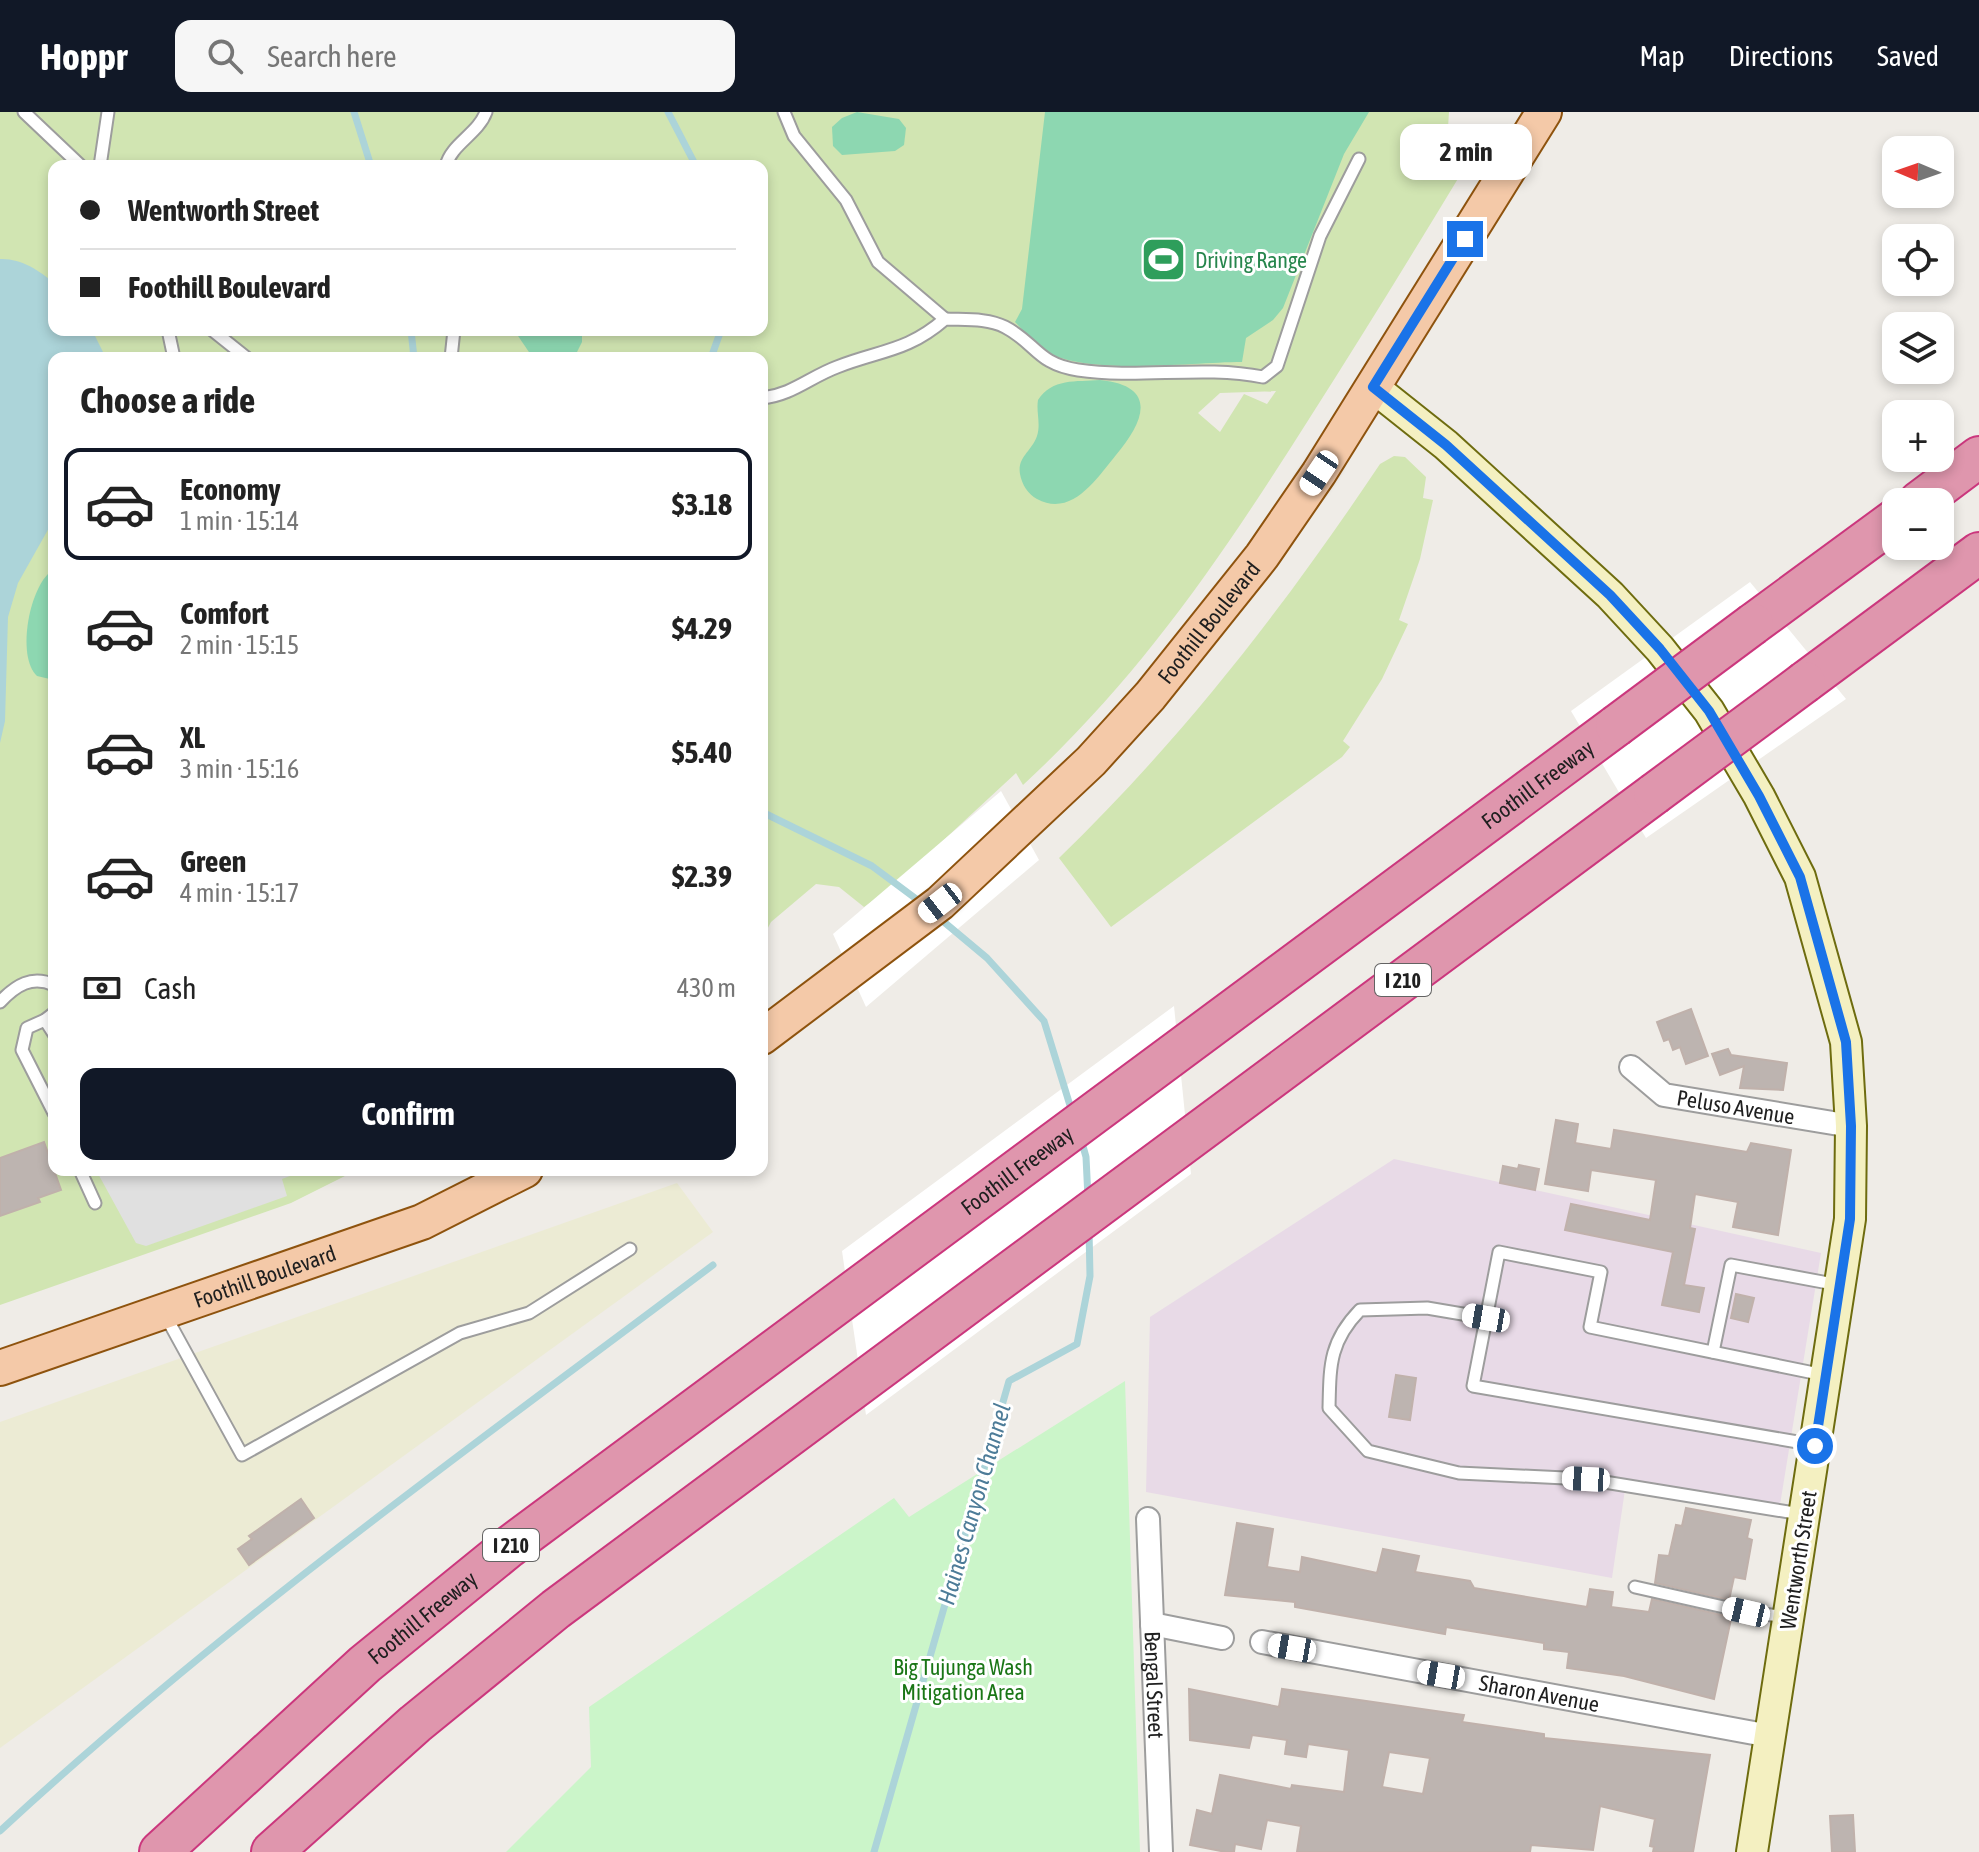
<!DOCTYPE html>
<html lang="en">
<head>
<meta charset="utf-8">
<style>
	:root { --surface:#fff; --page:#f6f6f6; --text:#222; --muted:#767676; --line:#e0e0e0; --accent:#111827 }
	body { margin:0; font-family:"Asap Condensed",sans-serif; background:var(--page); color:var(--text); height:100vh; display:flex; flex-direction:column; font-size:30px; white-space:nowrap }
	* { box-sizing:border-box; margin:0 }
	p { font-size:26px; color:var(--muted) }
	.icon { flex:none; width:44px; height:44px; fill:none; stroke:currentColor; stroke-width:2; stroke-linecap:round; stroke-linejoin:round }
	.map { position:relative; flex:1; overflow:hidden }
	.sheet { position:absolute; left:48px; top:240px; width:720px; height:824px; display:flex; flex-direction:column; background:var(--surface); border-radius:16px; box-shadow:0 4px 12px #0003 }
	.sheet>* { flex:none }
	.banner { position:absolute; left:48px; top:48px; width:720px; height:176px; border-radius:16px; box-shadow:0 4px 12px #0003; display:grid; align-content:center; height:176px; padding:0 32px; background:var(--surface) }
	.needle { width:52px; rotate:272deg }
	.tools { position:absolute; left:1882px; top:24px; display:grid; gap:16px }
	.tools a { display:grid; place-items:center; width:72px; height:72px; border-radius:16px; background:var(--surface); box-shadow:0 4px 12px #0003; font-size:40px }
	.end { position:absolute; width:36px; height:36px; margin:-18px; border:10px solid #1a73e8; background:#fff; box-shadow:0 0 0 4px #fff }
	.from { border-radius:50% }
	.bubble { position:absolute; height:56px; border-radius:16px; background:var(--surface); box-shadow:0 4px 12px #0003; font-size:26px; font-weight:700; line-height:56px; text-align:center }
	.car { position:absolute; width:24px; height:48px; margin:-24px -12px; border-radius:10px; box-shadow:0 0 6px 2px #0007; background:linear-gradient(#fff 24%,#345 0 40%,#fff 0 76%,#345 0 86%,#fff 0) }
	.banner b { display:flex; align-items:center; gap:28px; height:76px; font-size:30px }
	.banner b+b { border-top:2px solid var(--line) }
	.banner i { width:20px; height:20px; background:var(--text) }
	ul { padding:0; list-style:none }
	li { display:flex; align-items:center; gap:24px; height:112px; margin:0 16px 12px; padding:0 16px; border:4px solid transparent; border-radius:16px }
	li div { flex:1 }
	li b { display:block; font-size:30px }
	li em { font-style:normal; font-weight:700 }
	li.selected { border-color:var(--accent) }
	li>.icon { width:72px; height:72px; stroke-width:1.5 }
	h2 { padding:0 32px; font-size:36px; line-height:96px }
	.pay { display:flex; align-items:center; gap:20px; height:88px; padding:0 32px; font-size:30px }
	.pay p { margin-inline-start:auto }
	.button { display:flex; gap:16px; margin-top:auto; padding:16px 32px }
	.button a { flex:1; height:92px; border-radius:16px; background:var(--accent); color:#fff; font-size:32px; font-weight:700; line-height:92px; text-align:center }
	header { display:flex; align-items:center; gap:48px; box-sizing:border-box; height:112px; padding:0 40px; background:var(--accent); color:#fff }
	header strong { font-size:38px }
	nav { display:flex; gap:44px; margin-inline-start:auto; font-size:28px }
	.search { width:560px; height:72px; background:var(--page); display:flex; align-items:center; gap:20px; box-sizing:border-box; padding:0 28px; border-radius:16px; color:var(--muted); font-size:30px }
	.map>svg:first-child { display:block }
	.industrial { fill:#e8dae7 }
	.farmland { fill:#ecebd4 }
	.grass { fill:#d1e5b2; fill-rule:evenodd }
	.park { fill:#cbf5c9 }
	.pitch { fill:#8dd7b1 }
	.parking { fill:#e0e0e0 }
	.water { fill:#acd4d9 }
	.pier { fill:#fff }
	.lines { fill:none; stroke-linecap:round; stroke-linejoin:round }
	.stream { stroke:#acd4d9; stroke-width:7 }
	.building { fill:#bdb4b0; stroke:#c0b1ab; stroke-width:2; fill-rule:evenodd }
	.lane-casing { stroke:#9d9d9d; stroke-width:15 }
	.street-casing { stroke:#9d9d9d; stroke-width:26 }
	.secondary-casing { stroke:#6e6c0f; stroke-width:34 }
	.primary-casing { stroke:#8e530e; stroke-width:38 }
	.highway-casing { stroke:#cb377d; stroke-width:44 }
	.lane { stroke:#fff; stroke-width:11 }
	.street { stroke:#fff; stroke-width:22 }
	.secondary { stroke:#f4f0c1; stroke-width:30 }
	.primary { stroke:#f4c9a8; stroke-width:34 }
	.highway { stroke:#df96ad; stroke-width:40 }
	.highway-bridge-casing { stroke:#cb377d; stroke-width:44; stroke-linecap:butt }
	.highway-bridge { stroke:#df96ad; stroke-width:40 }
	.route { stroke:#1a73e8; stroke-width:10 }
	.labels { text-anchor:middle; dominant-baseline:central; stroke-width:6; stroke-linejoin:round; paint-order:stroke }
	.shield { fill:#fff; stroke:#636363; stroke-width:2 }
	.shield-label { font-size:20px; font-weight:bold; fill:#202020 }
	.leisure-label { font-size:22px; fill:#27864d; stroke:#fff; text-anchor:start }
	.street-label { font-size:22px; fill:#202020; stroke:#fff }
	.park-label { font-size:22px; fill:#1a7616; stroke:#fff }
	.water-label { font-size:24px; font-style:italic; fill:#4d7c98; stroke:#fff }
</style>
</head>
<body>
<header>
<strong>Hoppr</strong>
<div class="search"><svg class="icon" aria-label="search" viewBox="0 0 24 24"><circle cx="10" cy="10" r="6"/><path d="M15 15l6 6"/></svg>Search here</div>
<nav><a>Map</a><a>Directions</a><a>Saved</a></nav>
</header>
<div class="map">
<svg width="1979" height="1740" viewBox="0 0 1979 1740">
	<rect width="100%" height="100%" fill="#efece7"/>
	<!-- industrial -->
	<path class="industrial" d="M1394,1047L1821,1141L1778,1405L1626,1371L1612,1466L1146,1380L1150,1205Z"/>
	<!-- farmland -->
	<path class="farmland" d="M677,1071L713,1120L0,1636V1310Z"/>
	<!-- grass -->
	<g class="grass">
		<path d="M0,0H1449L1446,47L1459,65C1410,146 1360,227 1309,307C1222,444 1143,562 1023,673L1016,661L894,774L864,795L839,775L816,772L771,810L762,827V246H54V1058H357L291,1091L0,1193ZM54,54H762V218H54ZM1276,279L1267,292L1244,282L1220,320L1198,301L1220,281Z"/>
		<path d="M1394,344L1405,345L1426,365L1423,386L1433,388L1420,447L1399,508L1408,512L1382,567L1343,629L1350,635L1342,645L1111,815L1059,746C1183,626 1285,494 1380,352Z"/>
	</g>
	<!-- park -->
	<path class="park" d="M1125,1269L1140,1740H506L591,1655L589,1595L894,1386L909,1405Z"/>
	<!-- pitch -->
	<g class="pitch">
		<path d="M857,0L899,7L906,16L904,33L895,39L842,43L833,34L832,15L842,6Z"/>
		<path d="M1045,0H1369L1344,42L1283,196L1273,208L1246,226L1242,250C1190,250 1092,264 1046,240C1034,234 1024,219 1015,210L1022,197Z"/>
		<path d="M514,218H582V230L574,246H533Z"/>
		<path d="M1100,268C1159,274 1144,310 1116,343C1097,366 1072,406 1037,387C1028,382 1022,373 1020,362C1017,345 1032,339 1037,324C1041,312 1036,300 1038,288C1052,266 1076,270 1100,268Z"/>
		<path d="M54,457V568L37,564C16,545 29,472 54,457Z"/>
	</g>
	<!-- parking -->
	<path class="parking" d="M96,1058H306L282,1067L287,1084L146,1134L136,1131Z"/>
	<!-- water -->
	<path class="water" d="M0,147C20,146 39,158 54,171V218H92L106,246H54V407L18,471L8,505L5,609L0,631Z"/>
	<!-- pier -->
	<g class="pier">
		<path d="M1750,470L1846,587L1646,726L1571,599Z"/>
		<path d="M1001,679L1039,748L866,895L833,822Z"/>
		<path d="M1174,894L1191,1062L866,1303L842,1139Z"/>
	</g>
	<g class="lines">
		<!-- stream -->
		<g class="stream">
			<path d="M354,0L371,54"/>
			<path d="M668,0L696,54"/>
			<path d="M411,218L414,246"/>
			<path d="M711,246L721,218"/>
			<path d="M762,700L872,754L923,792"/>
			<path d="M938,805L987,846L1044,909L1072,1000"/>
			<path d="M1081,1027L1086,1045L1088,1086"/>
			<path d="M0,1719C223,1512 470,1336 713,1153"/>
			<path d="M874,1740L1009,1269L1077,1232L1090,1164L1089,1118"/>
		</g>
	</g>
	<!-- building -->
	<g class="building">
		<path d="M1691,897L1708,944L1686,952L1680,935L1673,938L1669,927L1664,929L1657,910Z"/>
		<path d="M1728,937L1731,943L1787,951L1783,978L1740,976L1744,954L1720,963L1712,942Z"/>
		<path d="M1556,1008L1578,1012L1575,1031L1611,1037L1614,1018L1747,1040L1751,1031L1791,1038L1778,1123L1733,1115L1738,1090L1695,1082L1690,1116L1695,1117L1684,1173L1704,1176L1699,1200L1662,1193L1673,1140L1565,1118L1571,1092L1650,1108L1656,1068L1591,1058L1588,1079L1545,1072Z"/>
		<path d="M44,1030L61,1078L38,1086L40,1090L0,1104V1046Z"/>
		<path d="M1519,1053L1539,1057L1535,1078L1500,1071L1503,1054L1518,1057Z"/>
		<path d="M1736,1182L1754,1186L1748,1210L1731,1206Z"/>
		<path d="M1396,1263L1416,1266L1410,1308L1389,1305Z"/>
		<path d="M301,1387L314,1406L249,1453L238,1437L252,1427L249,1424Z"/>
		<path d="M1686,1396L1751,1408L1747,1426L1752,1428L1745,1467L1734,1465L1729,1488L1655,1471L1659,1443L1669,1444L1676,1413L1682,1414Z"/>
		<path d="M1237,1411L1273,1417L1267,1455L1300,1460L1302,1445L1377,1461L1383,1437L1419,1444L1415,1460L1470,1469L1474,1476L1587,1495L1590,1477L1613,1480L1611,1495L1649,1500L1652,1487L1726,1504L1731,1507L1714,1587L1624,1564L1567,1556L1569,1540L1544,1537V1531L1446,1515L1445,1522L1295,1495V1490L1225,1483Z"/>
		<path d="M1189,1577L1279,1595L1282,1577L1464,1603L1462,1610L1544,1622V1626L1710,1643L1693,1740H1653L1654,1735L1650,1734L1655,1707L1600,1694L1593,1738L1531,1733L1530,1740H1297L1301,1714L1267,1708L1261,1737L1235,1732L1234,1740H1226L1190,1733L1197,1698L1212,1702L1220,1663L1291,1677L1292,1673L1344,1680L1349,1638L1308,1632L1306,1645L1285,1642L1287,1628L1252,1623L1249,1636L1190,1628ZM1389,1640L1430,1646L1423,1682L1382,1675Z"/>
		<path d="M1853,1703L1855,1740H1832L1830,1704Z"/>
	</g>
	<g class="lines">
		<defs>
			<g id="lane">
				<path d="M24,0L81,54"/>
				<path d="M784,0L794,24L846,88L878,150L945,207"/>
				<path d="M100,54L108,0"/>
				<path d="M446,54C451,32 478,22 486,0"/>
				<path d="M168,218L174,246"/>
				<path d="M212,218L247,246"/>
				<path d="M451,246L454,218"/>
				<path d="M762,286C792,283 810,265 837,255C880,238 907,240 945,207C965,208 987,206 1005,215C1036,231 1037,252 1078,258C1140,267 1202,253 1263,265L1277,254L1320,124L1359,47"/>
				<path d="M0,890C16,873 32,863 54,873"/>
				<path d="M54,901L45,908L54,922"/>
				<path d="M45,908L27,916L22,938L54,1001"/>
				<path d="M80,1058L95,1091"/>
				<path d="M164,1201L242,1343L460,1221L529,1201L630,1137"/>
				<path d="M1486,1206L1427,1196L1360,1198C1329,1230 1330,1254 1329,1296L1368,1339L1459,1361L1586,1367L1801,1402"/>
				<path d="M1713,1240L1731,1153L1839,1173"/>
				<path d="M1815,1333L1473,1274L1499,1140L1601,1160L1590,1215L1824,1263"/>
				<path d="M1635,1475L1746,1500L1788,1505"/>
			</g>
			<g id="street">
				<path id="s1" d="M1631,955L1664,983L1851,1014"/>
				<path id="s2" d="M1148,1407L1161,1740"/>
				<path d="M1152,1512L1222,1526"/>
				<path id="s3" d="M1262,1530L1770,1624"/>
			</g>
			<path id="secondary" d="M1373,275L1446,333L1610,483L1660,537L1709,599L1759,684L1800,765L1846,930L1851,1014L1850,1107L1752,1740"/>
			<g id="primary">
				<path id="s4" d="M762,925L940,791L1091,649L1150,584L1262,444L1319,361L1544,0"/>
				<path id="s5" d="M0,1256L422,1110L525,1058"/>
			</g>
			<g id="highway">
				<path d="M1919,390L1979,345"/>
				<path d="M1753,512L1896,407"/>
				<path d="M1805,570L1979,441"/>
				<path id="s6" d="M160,1740L365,1552L509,1435L1616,614"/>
				<path d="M272,1740L415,1612L556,1497L1654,682"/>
			</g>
		</defs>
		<!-- lane casing -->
		<use href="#lane" class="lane-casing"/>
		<!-- street casing -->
		<use href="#street" class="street-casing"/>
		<!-- secondary casing -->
		<use href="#secondary" class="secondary-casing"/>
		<!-- primary casing -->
		<use href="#primary" class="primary-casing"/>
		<!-- highway casing -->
		<use href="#highway" class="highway-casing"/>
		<!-- lane -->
		<use href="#lane" class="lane"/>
		<!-- street -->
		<use href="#street" class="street"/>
		<!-- secondary -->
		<use href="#secondary" class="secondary"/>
		<!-- primary -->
		<use href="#primary" class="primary"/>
		<!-- highway -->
		<use href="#highway" class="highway"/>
		<defs>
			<g id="highway-bridge">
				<path d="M1616,614L1753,512"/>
				<path d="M1654,682L1805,570"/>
			</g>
		</defs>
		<!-- highway-bridge casing -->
		<use href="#highway-bridge" class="highway-bridge-casing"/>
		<!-- highway-bridge -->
		<use href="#highway-bridge" class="highway-bridge"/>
	</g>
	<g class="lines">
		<!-- route -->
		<path class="route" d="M1465,127L1373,275L1446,333L1610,483L1660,537L1709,599L1759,684L1800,765L1846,930L1851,1014L1850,1107L1815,1334"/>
	</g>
	<!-- icons -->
	<defs>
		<symbol id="stadium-square" viewBox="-11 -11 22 22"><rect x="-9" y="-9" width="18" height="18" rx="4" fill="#2e9e5b" stroke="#fff"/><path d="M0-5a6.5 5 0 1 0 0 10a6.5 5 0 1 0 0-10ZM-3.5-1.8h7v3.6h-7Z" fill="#fff"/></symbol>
	</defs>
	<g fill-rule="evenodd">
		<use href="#stadium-square" x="1138" y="122" width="51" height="51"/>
	</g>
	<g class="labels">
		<!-- shield labels -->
		<g class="shield">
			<rect x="1375" y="852" width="56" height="32" rx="6"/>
			<rect x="483" y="1417" width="56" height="32" rx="6"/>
		</g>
		<g class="shield-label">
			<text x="1403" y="868">I 210</text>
			<text x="511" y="1433">I 210</text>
		</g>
		<!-- leisure labels -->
		<g class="leisure-label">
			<text x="1195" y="148">Driving Range</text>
		</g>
		<!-- street labels -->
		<g class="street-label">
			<text stroke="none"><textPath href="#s4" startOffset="612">Foothill Boulevard</textPath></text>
			<text stroke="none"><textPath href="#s6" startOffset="1744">Foothill Freeway</textPath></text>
			<text stroke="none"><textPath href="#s1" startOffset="116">Peluso Avenue</textPath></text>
			<text stroke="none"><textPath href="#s6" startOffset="1096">Foothill Freeway</textPath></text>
			<text stroke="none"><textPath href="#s5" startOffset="280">Foothill Boulevard</textPath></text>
			<text transform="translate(1798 1448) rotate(-81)">Wentworth Street</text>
			<text stroke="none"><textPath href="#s6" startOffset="352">Foothill Freeway</textPath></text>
			<text stroke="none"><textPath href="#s2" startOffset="166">Bengal Street</textPath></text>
			<text stroke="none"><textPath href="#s3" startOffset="282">Sharon Avenue</textPath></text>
		</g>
		<!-- park labels -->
		<g class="park-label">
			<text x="963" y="1555">Big Tujunga Wash<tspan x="963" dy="25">Mitigation Area</tspan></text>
		</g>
		<!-- water labels -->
		<g class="water-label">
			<text transform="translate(974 1392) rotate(-74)">Haines Canyon Channel</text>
		</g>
	</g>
</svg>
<div class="tools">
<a><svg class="needle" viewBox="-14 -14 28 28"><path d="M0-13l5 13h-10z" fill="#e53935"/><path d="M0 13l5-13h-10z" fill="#767676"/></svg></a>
<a><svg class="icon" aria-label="locate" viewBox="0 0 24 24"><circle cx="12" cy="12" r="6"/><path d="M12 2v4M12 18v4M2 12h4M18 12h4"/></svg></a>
<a><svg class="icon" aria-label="layers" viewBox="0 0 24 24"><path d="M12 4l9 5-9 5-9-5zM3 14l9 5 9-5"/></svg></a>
<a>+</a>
<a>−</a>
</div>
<i class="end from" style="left:1815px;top:1334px"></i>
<i class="end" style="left:1465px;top:127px"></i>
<div class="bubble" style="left:1400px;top:12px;width:132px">2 min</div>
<i class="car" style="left:1319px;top:361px;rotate:214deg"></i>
<i class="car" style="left:940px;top:791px;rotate:232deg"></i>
<i class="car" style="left:1486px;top:1206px;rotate:280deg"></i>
<i class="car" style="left:1586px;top:1367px;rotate:273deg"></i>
<i class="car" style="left:1746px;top:1500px;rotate:283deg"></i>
<i class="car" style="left:1292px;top:1536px;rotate:280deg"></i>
<i class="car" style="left:1441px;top:1563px;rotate:280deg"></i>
<div class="banner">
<b><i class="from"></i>Wentworth Street</b>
<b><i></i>Foothill Boulevard</b>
</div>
<section class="sheet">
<h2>Choose a ride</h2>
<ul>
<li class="selected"><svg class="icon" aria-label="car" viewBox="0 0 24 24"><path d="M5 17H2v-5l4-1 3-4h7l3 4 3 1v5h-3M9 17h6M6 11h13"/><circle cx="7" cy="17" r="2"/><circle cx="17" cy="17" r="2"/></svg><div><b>Economy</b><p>1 min · 15:14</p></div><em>$3.18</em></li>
<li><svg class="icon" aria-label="car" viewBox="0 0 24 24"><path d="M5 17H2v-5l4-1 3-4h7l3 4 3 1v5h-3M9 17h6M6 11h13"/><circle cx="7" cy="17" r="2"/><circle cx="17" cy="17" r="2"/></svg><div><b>Comfort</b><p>2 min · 15:15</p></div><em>$4.29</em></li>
<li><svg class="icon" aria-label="car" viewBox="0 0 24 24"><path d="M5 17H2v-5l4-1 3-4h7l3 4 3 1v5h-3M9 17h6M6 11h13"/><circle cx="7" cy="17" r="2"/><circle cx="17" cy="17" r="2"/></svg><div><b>XL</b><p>3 min · 15:16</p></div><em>$5.40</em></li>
<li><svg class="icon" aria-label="car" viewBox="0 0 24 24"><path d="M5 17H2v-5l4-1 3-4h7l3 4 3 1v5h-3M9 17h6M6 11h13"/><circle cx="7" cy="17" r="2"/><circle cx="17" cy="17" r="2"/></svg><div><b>Green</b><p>4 min · 15:17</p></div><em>$2.39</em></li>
</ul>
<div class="pay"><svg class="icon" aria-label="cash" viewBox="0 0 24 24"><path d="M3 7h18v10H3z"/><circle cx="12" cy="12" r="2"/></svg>Cash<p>430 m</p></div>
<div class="button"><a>Confirm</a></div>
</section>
</div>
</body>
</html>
